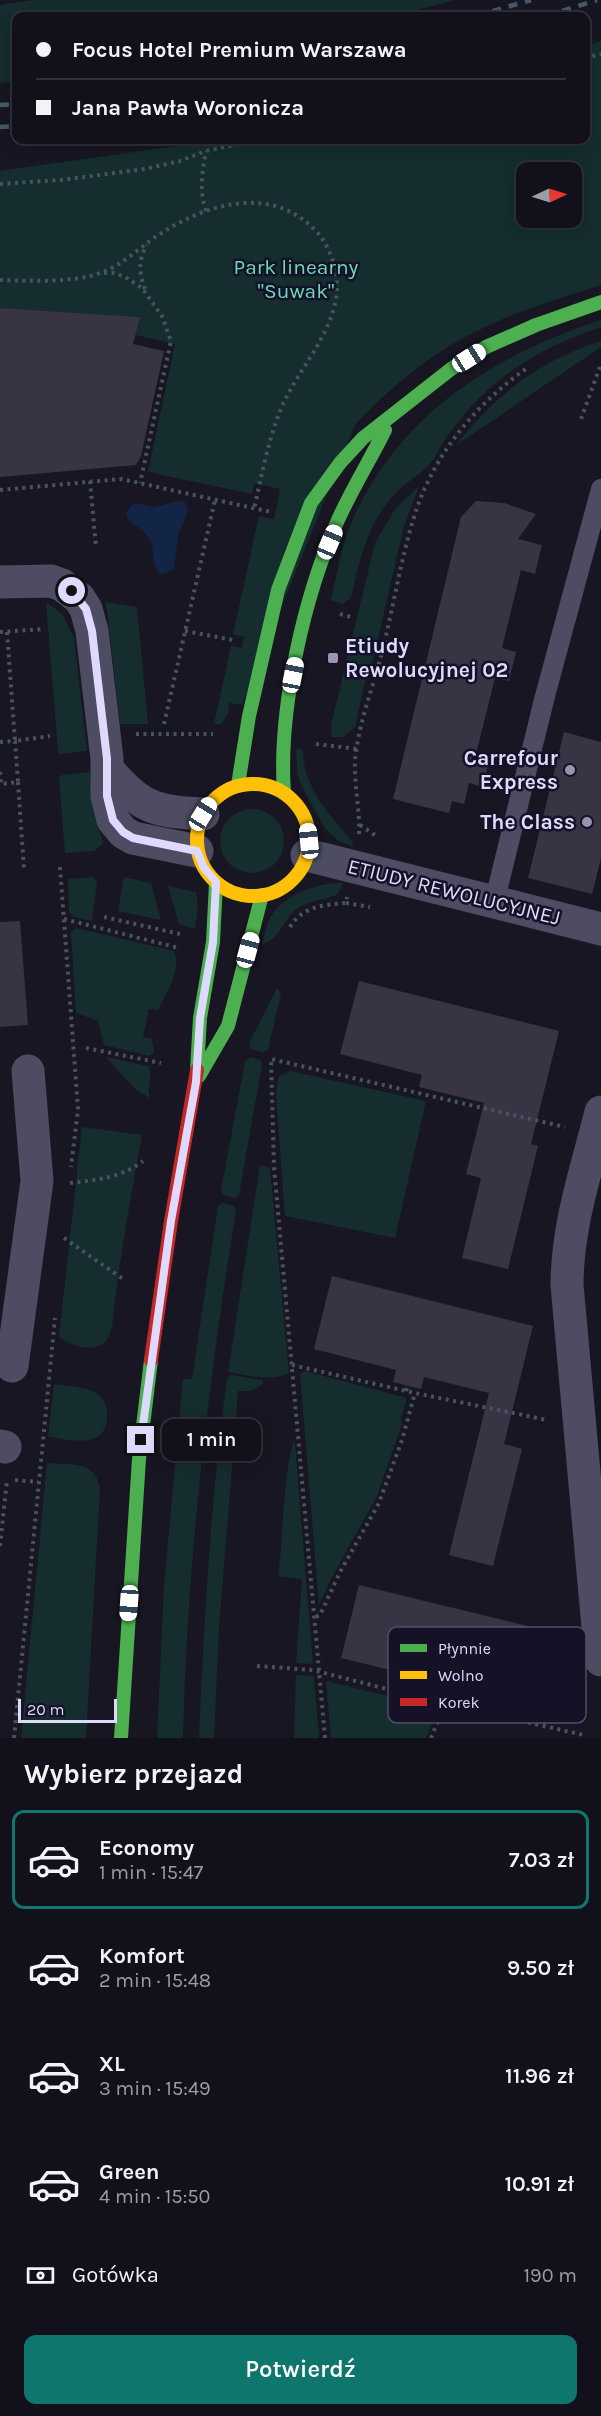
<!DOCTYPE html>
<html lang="pl">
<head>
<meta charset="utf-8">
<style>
	:root { --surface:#12101a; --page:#1f1e27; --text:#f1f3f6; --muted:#9c9da2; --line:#313039; --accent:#0f766e }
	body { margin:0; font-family:Karla,sans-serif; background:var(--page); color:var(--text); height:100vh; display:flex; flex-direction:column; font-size:22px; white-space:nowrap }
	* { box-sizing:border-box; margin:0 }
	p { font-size:20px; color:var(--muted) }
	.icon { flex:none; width:33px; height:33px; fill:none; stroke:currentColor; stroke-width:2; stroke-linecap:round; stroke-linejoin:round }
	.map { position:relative; height:1738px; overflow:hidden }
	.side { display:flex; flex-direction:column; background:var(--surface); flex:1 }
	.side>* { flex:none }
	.hud { position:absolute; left:12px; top:12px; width:578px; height:132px; border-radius:12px; box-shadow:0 3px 15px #0003,0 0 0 2px var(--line); display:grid; align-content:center; height:132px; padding:0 24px; background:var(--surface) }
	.needle { width:39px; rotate:86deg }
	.tools { position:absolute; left:516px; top:162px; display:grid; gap:12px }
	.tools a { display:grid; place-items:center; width:66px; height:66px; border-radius:12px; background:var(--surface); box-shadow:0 3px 15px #0003,0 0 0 2px var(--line); font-size:30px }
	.scale { position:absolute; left:18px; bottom:15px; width:99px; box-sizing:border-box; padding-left:6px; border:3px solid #dedafd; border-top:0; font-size:16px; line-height:21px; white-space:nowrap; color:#dedafd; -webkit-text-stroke:4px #151127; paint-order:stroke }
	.end { position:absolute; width:27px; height:27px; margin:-14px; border:8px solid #dedafd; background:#111; box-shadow:0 0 0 3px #111 }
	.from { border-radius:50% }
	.bubble { position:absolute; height:42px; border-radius:12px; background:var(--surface); box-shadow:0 3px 15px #0003,0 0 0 2px var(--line); font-size:20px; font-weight:600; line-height:42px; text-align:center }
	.car { position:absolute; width:18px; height:36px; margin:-18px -9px; border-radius:8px; box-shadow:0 0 4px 2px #0007; background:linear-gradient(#fff 24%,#345 0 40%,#fff 0 76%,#345 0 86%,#fff 0) }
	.hud b { display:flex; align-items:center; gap:21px; height:57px; font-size:22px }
	.hud b+b { border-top:2px solid var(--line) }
	.hud i { width:15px; height:15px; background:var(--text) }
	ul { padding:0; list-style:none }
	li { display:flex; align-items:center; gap:18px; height:99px; margin:0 12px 9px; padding:0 12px; border:3px solid transparent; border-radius:12px }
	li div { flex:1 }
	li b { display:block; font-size:22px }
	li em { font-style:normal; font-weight:600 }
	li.on { border-color:var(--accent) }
	li>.icon { width:54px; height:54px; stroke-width:1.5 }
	h2 { padding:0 24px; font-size:27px; line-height:72px }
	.pay { display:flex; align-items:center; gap:15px; height:66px; padding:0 24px; font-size:22px }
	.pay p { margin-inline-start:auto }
	.button { display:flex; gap:12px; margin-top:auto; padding:12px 24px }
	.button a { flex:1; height:69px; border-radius:12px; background:var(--accent); color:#fff; font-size:24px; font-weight:600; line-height:69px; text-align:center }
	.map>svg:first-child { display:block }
	.green { fill:#152d2e; fill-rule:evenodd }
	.water { fill:#132546 }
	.building { fill:#383444 }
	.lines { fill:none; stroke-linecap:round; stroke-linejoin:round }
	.path { stroke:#485360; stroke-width:4; stroke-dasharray:3 4.5; stroke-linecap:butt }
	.lane { stroke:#4e4c62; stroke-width:20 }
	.street { stroke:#4e4c62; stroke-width:33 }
	.fast { stroke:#4caf50; stroke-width:14 }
	.slow { stroke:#ffc107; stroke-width:14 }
	.jam { stroke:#c62828; stroke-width:14 }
	.rail { stroke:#475a69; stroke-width:4.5; stroke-dasharray:9 8; stroke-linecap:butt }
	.route { stroke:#dedafd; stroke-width:8 }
	.poi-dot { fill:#9995b0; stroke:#151127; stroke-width:2 }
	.labels { text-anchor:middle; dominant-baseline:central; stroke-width:5; stroke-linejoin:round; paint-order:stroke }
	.park-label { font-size:21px; fill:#69d9be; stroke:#151127 }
	.poi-label { font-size:21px; font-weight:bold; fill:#dedafd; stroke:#151127; text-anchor:end }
	.street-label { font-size:21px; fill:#dedafd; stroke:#151127 }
	.key { fill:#151127; stroke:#514d67; stroke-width:1.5 }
	.key-label { font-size:16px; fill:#dedafd }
</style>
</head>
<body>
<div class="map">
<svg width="601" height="1738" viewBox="0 0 601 1738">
	<rect width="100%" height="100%" fill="#181622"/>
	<!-- green -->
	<g class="green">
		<path d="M34,0H455L394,16H16V81L0,83V5Z"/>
		<path d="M601,41V285C559,299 515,311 475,332C428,355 390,388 355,425L242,705L229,703L228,714L221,724H214L231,646L242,648L244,637L233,634L259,516L274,519L280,489L254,483L252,494L148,472L175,344L135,335L139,317L0,308V171L219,140H585V47ZM526,172H572V218H526Z"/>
		<path d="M601,320V327C549,344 499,372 464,415C457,424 450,432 444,441C439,448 436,457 430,464C420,475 405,482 395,494C366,525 361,557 351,598L342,604L331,600C337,574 341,546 352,521C400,413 493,356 601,320Z"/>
		<path d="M601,341V347L455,446C496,395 538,361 601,341Z"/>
		<path d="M419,486L404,526L374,656L364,685L355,727L344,737H332L331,725L375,543L395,509Z"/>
		<path d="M46,602L62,614L74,638L87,751L60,754L58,752Z"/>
		<path d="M105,602L137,607L148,724H120L107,610Z"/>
		<path d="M296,749L303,750C303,788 329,814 352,841L353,847L339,841L325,828L302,787L297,773Z"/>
		<path d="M90,772L97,822L103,843L94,851L65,853L59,778L62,775Z"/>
		<circle cx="252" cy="841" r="32"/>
		<path d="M93,877L97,881L92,921L75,917L69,912L68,879Z"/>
		<path d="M124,877L151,883L161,920L118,911Z"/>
		<path d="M343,883L338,894C325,900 311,900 298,908C282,919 282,939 262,944C265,935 266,924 271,916C285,894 319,882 343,883Z"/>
		<path d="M168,886L196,892L198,908L195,929L179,924Z"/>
		<path d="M77,928L174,951C182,970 166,993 158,1010L149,1009L143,1037L152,1039L154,1052L150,1056L104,1045L98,1021L76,1013L71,932Z"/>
		<path d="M277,988L281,993L268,1050L262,1052L251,1049L249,1043Z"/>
		<path d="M106,1057L148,1066C154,1077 146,1087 150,1098L136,1090Z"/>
		<path d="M250,1057L260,1060L262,1064L239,1195L235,1198L224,1195L221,1191L245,1061Z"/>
		<path d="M290,1071L426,1101L395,1238L285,1216L276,1094L279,1076Z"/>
		<path d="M82,1127L142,1135C132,1190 122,1245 115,1300C113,1312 114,1331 106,1341C94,1354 71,1346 59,1337Z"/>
		<path d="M260,1165L270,1168L289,1373C271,1382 246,1375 228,1372Z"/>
		<path d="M223,1203L233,1206L236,1210C208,1385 187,1561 183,1738H157L164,1585L183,1379H192L218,1206Z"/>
		<path d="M305,1371L407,1398L401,1418L402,1424L377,1496L332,1577L319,1605L300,1374Z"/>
		<path d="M231,1375L263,1380V1384L251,1391H238L219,1628L214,1738H199C204,1618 211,1497 227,1378Z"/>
		<path d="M54,1384C79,1388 111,1386 107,1420C106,1428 102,1435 95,1438C82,1444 61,1438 48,1437Z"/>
		<path d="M293,1442L295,1443L313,1664L296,1663L302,1579L278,1576C284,1532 282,1486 293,1442Z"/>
		<path d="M47,1463C71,1465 95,1460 100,1488L86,1738H21Z"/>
		<path d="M296,1675L314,1676L319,1738H294Z"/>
		<path d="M326,1681L438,1708L426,1738H331Z"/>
	</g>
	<!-- water -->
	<path class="water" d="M178,501L185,502L188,511L178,536L174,569L163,574L159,573C151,564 155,551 150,540C145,531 136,526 128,520L126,512L134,503L154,507Z"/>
	<!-- building -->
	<g class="building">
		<path d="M0,308L140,317L133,344L164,351L141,456L136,465L0,477Z"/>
		<path d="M476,501L504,503L536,514L518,539L542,545L535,574L521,570L502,648L516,652L512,668L509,681L495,678L476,754L490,757L483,787L469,783L464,804L452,801L449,813L393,799L461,517Z"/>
		<path d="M564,732L601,742V858L592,894L528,878Z"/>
		<path d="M20,921L28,1025L0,1027V922Z"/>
		<path d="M359,981L559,1031L531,1144L538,1146L508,1269L462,1258L481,1178L466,1174L484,1103L419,1087L422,1075L340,1054Z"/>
		<path d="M332,1276L533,1326L504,1444L522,1449L493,1566L449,1555L489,1393L424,1377L421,1389L393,1382L396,1370L314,1349Z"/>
		<path d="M359,1585L560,1634L542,1707L452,1685L449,1697L420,1690L423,1678L341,1658Z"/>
	</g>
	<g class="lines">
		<!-- path -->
		<g class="path">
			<path d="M585,58L601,54"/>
			<path d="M0,184L61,180L145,169L180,161L206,151L257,140"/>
			<path d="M206,211C199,190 202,173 206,151"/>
			<path d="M104,273H114L125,277L142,288L162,316L171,341L140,483"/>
			<path d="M0,280C29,281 77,283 103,272C124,264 141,246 160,234C206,204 269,185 313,228C331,245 340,275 336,299C329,337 301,367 285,400C271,427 261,478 254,509"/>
			<path d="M145,289C139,274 138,259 147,245"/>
			<path d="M581,419L601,364"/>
			<path d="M90,481L96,547"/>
			<path d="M0,490L121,479L271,512"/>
			<path d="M340,614L351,617"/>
			<path d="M185,631L233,640"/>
			<path d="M0,632L43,629"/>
			<path d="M7,632L15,741L50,736"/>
			<path d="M164,724L215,500"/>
			<path d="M136,734H213"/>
			<path d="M0,742L15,741L18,782L1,784L0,770"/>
			<path d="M316,744L357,749"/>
			<path d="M18,782L24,870"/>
			<path d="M360,825L376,836"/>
			<path d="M359,834C360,810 354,785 355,761C358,726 371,693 380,660C393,611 400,561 415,514C434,454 476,404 527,368"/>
			<path d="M60,867L78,1109L71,1167"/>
			<path d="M346,903L370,907"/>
			<path d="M104,917L180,934"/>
			<path d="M64,919L179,948"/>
			<path d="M290,927C303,906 323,905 346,903L347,897"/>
			<path d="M86,1048L161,1063"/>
			<path d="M70,1183C96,1180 121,1178 143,1161"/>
			<path d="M64,1238L123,1279"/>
			<path d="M292,1365L415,1393L547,1420"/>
			<path d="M406,1391L408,1385"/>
			<path d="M15,1480L38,1482"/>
			<path d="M0,1546L7,1480"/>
			<path d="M316,1617L320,1615L340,1572L379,1503L402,1440L415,1393"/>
			<path d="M257,1666L313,1670L445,1704L584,1735"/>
			<path d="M14,1738L55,1318"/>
			<path d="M325,1738L274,1167L271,1059L565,1127"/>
			<path d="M431,1738L445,1704"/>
		</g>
		<!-- lane -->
		<path class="lane" d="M494,903L545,696L601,489"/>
		<!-- street -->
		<g class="street">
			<path d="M0,582L51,581L62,585L79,598L86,609L92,631L107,759V796L113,820L123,832L133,838L197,851"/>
			<path d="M108,770C142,808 152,811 203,814"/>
			<path d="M307,855L601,929"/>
			<path d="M601,1112C587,1168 567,1226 567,1285L601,1660"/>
			<path d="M12,1366L37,1181L28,1071"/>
			<path d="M0,1446L5,1447"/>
		</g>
		<!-- fast -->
		<g class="fast">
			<path d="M238,785L249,716L278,590L311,503L340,463L363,438L451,369L486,347L536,325L601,302"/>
			<path d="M284,793C278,710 304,596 338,520C352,489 370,460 385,430"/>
			<path d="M197,1070L200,1018L213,942L216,883"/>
			<path d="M199,1076L228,1026L262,895"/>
			<path d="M121,1738L139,1459L151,1360"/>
		</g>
		<!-- slow -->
		<circle class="slow" cx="253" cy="840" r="56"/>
		<!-- jam -->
		<path class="jam" d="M151,1360L171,1221L197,1070"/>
		<!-- rail -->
		<g class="rail">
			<path d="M476,16L531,0"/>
			<path d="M546,16L597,0"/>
			<path d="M0,105L16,104"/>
			<path d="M0,127L16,126"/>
		</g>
	</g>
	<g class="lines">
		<!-- route -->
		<path class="route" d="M72,591L86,609L92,631L107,759V796L113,820L123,832L133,838L197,851L204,868L216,882L213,942L200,1018L196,1082L171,1221L141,1440"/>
	</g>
	<!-- markers -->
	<g class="poi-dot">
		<rect x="327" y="652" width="12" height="12" rx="3"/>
		<circle cx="570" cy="770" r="6"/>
		<circle cx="587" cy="822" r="6"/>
	</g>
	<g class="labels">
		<!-- park labels -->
		<g class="park-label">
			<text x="296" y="267">Park linearny<tspan x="296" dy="24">"Suwak"</tspan></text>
		</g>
		<!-- poi labels -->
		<g class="poi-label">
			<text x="345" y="646" text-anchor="start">Etiudy<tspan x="345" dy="24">Rewolucyjnej 02</tspan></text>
			<text x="558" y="758">Carrefour<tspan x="558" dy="24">Express</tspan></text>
			<text x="575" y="822">The Class</text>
		</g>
		<!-- street labels -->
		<g class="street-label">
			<text transform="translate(454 892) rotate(14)">ETIUDY REWOLUCYJNEJ</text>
		</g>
	</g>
	<!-- legend -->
	<rect x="388" y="1627" width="198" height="96" rx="9" class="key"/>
	<rect x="400" y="1644" width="27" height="8" fill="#4caf50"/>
	<rect x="400" y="1671" width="27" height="8" fill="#ffc107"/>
	<rect x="400" y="1698" width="27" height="8" fill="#c62828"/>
	<g class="key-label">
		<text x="438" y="1654">Płynnie</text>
		<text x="438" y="1681">Wolno</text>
		<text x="438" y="1708">Korek</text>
	</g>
</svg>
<div class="tools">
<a><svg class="needle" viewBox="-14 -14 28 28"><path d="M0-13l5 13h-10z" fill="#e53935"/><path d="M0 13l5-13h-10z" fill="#9c9da2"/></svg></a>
</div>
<div class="scale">20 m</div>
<i class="end from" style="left:72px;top:591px"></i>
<i class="end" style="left:141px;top:1440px"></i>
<div class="bubble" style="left:162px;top:1419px;width:99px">1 min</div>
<i class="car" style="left:469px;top:358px;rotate:58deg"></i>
<i class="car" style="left:330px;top:542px;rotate:23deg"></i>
<i class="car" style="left:293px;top:675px;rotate:11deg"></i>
<i class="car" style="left:203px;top:814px;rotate:32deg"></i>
<i class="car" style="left:309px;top:841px;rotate:354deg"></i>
<i class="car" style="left:248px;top:950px;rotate:15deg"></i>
<i class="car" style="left:129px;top:1603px;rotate:184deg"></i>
<div class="hud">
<b><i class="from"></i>Focus Hotel Premium Warszawa</b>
<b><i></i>Jana Pawła Woronicza</b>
</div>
</div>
<section class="side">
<h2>Wybierz przejazd</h2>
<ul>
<li class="on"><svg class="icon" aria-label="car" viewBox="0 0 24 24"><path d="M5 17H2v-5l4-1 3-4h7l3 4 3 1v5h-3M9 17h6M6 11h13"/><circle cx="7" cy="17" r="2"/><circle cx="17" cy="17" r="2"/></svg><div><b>Economy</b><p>1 min · 15:47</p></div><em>7.03 zł</em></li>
<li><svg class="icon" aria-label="car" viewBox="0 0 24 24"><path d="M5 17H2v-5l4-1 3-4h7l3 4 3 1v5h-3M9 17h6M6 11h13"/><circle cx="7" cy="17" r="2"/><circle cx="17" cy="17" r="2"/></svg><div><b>Komfort</b><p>2 min · 15:48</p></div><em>9.50 zł</em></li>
<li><svg class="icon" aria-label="car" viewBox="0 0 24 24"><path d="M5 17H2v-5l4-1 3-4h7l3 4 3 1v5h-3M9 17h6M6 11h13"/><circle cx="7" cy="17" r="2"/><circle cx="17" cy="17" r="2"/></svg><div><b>XL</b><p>3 min · 15:49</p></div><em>11.96 zł</em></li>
<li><svg class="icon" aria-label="car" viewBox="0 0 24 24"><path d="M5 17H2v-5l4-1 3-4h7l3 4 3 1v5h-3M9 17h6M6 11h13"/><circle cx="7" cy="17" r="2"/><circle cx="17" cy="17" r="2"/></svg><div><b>Green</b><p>4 min · 15:50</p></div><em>10.91 zł</em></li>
</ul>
<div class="pay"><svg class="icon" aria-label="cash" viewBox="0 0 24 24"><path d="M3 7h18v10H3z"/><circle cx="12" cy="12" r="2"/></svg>Gotówka<p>190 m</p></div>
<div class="button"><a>Potwierdź</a></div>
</section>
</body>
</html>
